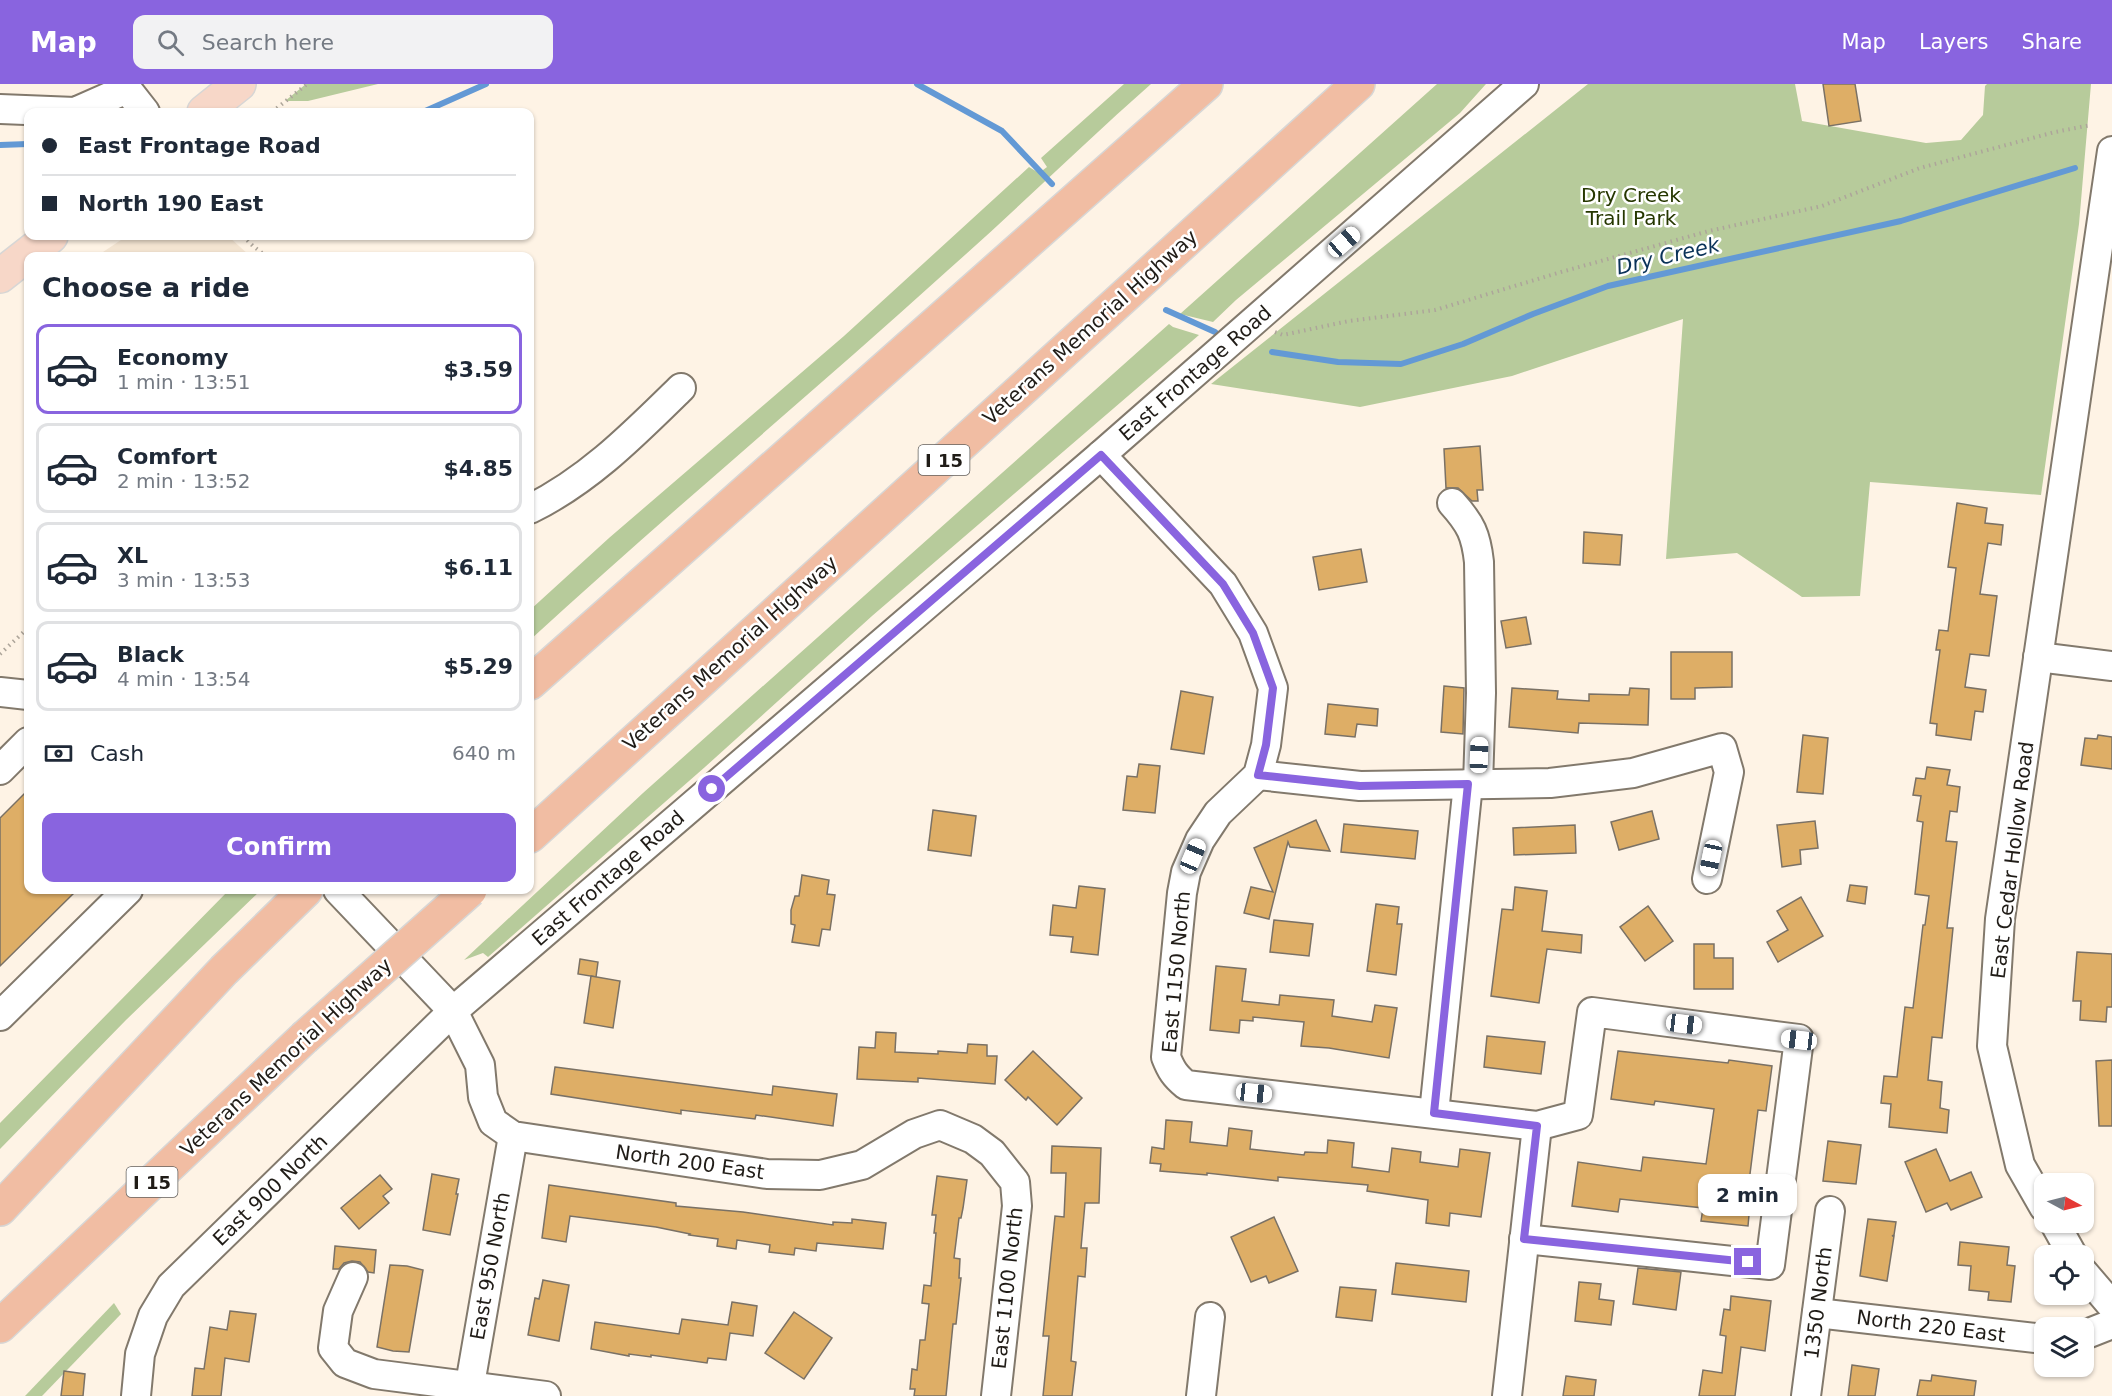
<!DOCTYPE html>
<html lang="en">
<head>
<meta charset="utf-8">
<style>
	:root { --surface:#fff; --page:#f2f2f3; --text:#1f2937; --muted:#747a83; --line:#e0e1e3; --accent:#8964df }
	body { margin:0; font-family:"DejaVu Sans",sans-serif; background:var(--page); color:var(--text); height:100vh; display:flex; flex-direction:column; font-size:22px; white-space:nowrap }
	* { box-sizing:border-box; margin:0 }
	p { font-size:20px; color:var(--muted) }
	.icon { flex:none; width:33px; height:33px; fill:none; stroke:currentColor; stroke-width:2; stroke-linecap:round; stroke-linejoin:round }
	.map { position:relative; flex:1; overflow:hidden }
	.sheet { position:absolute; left:24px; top:168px; width:510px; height:642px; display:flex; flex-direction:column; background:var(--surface); border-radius:12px; box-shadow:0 2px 4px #0004 }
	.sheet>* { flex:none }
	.banner { position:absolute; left:24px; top:24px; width:510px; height:132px; border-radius:12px; box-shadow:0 2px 4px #0004; display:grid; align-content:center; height:132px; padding:0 18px; background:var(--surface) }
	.needle { width:39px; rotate:97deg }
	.controls { position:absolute; left:2034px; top:1089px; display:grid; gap:12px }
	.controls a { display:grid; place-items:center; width:60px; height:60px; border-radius:12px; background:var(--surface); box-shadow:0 2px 4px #0004; font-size:30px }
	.end { position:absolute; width:27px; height:27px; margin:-14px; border:8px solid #8964df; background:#fff; box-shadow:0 0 0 3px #fff }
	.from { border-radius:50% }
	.bubble { position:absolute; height:42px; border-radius:12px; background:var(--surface); box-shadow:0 2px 4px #0004; font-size:20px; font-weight:700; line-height:42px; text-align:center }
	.car { position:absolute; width:18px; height:36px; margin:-18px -9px; border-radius:8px; box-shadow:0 0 4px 2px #0007; background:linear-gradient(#fff 24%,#345 0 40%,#fff 0 76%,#345 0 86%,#fff 0) }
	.banner b { display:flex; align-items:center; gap:21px; height:57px; font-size:22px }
	.banner b+b { border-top:2px solid var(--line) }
	.banner i { width:15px; height:15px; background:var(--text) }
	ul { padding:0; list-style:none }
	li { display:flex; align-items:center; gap:18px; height:90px; margin:0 12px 9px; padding:0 6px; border:3px solid var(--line); border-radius:12px }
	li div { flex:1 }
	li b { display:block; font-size:22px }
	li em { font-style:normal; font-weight:700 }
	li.on { border-color:var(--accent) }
	li>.icon { width:54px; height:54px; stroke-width:1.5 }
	h2 { padding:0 18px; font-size:27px; line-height:72px }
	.pay { display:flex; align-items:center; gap:15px; height:66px; padding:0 18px; font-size:22px }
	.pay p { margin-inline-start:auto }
	.action { display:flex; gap:12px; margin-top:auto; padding:12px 18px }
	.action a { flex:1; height:69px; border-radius:12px; background:var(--accent); color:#fff; font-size:24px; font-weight:700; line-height:69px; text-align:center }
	header { display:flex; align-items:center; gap:36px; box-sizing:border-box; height:84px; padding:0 30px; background:var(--accent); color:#fff }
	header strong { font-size:28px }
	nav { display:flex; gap:33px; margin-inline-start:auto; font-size:21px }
	.search { width:420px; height:54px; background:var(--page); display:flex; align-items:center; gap:15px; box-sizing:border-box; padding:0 21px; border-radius:12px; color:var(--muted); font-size:22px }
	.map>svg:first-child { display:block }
	.commercial { fill:#f3e4d1 }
	.green { fill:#b7cb9b }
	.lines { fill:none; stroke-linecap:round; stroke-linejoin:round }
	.stream { stroke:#6399d5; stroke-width:6 }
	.building { fill:#deae66; stroke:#7a7165; stroke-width:1.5 }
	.minor-casing { stroke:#82796c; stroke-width:32 }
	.major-casing { stroke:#d7d6d5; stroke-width:36 }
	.highway-casing { stroke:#d7d6d5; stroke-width:36 }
	.path { stroke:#ada59a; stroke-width:4; stroke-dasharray:1.5 4.5; stroke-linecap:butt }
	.minor { stroke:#fff; stroke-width:28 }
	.major { stroke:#f7d7c8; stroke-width:33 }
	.highway { stroke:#f1bda3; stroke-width:33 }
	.highway-bridge-casing { stroke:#d7d6d5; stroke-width:36; stroke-linecap:butt }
	.highway-bridge { stroke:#f1bda3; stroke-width:33 }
	.route { stroke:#8964df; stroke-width:8 }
	.labels { text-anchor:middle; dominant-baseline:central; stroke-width:5; stroke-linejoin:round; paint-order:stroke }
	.shield { fill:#fff; stroke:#63605d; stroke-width:1.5 }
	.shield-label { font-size:18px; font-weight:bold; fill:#201c17 }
	.park-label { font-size:20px; fill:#263700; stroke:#fff }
	.street-label { font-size:20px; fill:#201c17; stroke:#fff }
	.water-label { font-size:21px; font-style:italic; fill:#0a3258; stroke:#fff }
</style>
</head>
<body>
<header>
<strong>Map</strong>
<div class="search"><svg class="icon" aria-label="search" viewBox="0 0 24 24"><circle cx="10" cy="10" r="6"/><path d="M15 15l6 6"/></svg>Search here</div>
<nav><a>Map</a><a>Layers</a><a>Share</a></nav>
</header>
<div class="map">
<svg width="2112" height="1312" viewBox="0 0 2112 1312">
	<rect width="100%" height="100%" fill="#fef3e5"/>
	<!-- commercial -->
	<path class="commercial" d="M127,152H228L250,172H97Z"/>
	<!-- green -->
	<g class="green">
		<path d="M306,0H378L308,17H285Z"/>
		<path d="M1124,0H1151C1082,61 1016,126 947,187C809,312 666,431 530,556V526L609,454L844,252L1029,83L1039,89L1047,83L1041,74Z"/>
		<path d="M1437,0H1486L1460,29L1236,216L1213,238L1180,230Z"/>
		<path d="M1588,0H1795L1802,37L1926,59L1961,56L1983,31L1985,2L1987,0H2091L2079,140L2041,411L1870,398L1860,512L1802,513L1737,469L1666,475L1683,235L1512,292L1360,323L1211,300Z"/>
		<path d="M1169,240L1173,243L1199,251L872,532L705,683L488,873L483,869L464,876L643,709Z"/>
		<path d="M229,806H261L126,936L0,1065V1039Z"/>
		<path d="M114,1219L121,1230L42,1312H25Z"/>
	</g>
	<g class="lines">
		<!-- stream -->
		<g class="stream">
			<path d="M917,0L1002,47L1052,100"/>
			<path d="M423,28L486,0"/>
			<path d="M0,61L28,60"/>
			<path d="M1166,226L1215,248"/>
			<path d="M1272,268L1338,278L1401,280L1463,260L1533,230L1608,202L1901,137L2075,84"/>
		</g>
	</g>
	<!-- building -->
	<g class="building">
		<path d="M1823,0H1855L1861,37L1829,42Z"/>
		<path d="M1480,362L1483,406H1477L1478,417H1472L1458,404H1446L1444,365Z"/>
		<path d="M1957,419L1987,424L1985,439L2003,441L2001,461L1988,459L1980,510L1997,512L1989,572L1970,570L1965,603L1986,606L1983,628L1975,627L1971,656L1936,651L1937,640L1930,639L1940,566H1936L1939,546L1948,547L1956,484L1948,483Z"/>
		<path d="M1584,448L1622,451L1620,481L1583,479Z"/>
		<path d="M1361,465L1367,498L1319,506L1313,473Z"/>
		<path d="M1526,533L1531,560L1506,564L1501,537Z"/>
		<path d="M1671,568H1732V603L1695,604V615H1671Z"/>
		<path d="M1444,602L1464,604L1463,650L1441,648Z"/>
		<path d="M1512,604L1558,607L1557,615L1589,617V610L1629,611L1630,604L1649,605L1648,641L1579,639L1578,649L1509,643Z"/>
		<path d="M1181,607L1213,613L1204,670L1171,665Z"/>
		<path d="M1328,620L1378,625L1377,642L1357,640L1355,653L1325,650Z"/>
		<path d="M1803,651L1828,654L1823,710L1797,708Z"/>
		<path d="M2098,651L2112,653V685L2081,681L2085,654L2097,655Z"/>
		<path d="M1139,680L1160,682L1155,729L1123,726L1127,692L1137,693Z"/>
		<path d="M1927,683L1950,686L1947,701L1960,703L1957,728L1950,727L1946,757L1957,758L1947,844H1953L1942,954L1932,953L1928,996L1942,998L1940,1024L1949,1026L1947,1049L1889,1043L1891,1020L1881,1019L1884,992L1897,993L1905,923L1913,924L1923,841H1925L1929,812L1915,810L1923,738L1917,737L1921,712L1913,711L1916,694L1925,695Z"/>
		<path d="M28,706V806H77L0,882V734Z"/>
		<path d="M933,726L976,732L971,772L928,766Z"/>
		<path d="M1652,727L1659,755L1619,766L1611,738Z"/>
		<path d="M1316,736L1330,767L1290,763L1288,758L1269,835L1244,829L1251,803L1273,808L1254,764Z"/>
		<path d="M1815,737L1818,764L1800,766L1801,780L1782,783L1777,741Z"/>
		<path d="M1344,740L1418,747L1415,775L1341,768Z"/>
		<path d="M1575,741L1576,769L1514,771L1513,744Z"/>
		<path d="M802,791L829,796L827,810L835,811L830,846L822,845L819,862L792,858L795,841L791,840V826L795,812H799Z"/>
		<path d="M1850,801L1867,803L1865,820L1847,817Z"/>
		<path d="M1079,802L1105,805L1098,871L1071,868L1073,853L1050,851L1053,821L1076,824Z"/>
		<path d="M1515,803L1547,807L1542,847L1582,851L1581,869L1547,865L1539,919L1491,912L1502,825L1513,826Z"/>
		<path d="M1801,813L1823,852L1778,878L1767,858L1788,846L1777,827Z"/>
		<path d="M1376,820L1399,823L1397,840H1402L1396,891L1367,887Z"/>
		<path d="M1648,822L1673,857L1645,877L1620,843Z"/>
		<path d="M1274,836L1313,840L1309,872L1270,868Z"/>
		<path d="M1694,860H1714V874H1733V905H1694Z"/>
		<path d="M2077,868L2112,870V923H2107L2106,938L2080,936L2081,917H2073Z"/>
		<path d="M580,875L598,878L596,893L578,890Z"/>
		<path d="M1216,882L1246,885L1242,917L1279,921L1280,911L1334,916L1332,932L1372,938L1375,921L1397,924L1389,974L1329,964L1301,962L1304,938L1253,933V937L1240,936L1239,949L1210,946Z"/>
		<path d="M591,892L620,897L613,944L584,939Z"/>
		<path d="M876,948L896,949L895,968L938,970V967L967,969L968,960L987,961V972H997L995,1000L918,994V998L857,995L859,963L875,964Z"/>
		<path d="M1487,952L1545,958L1541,990L1484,983Z"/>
		<path d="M1033,967L1082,1014L1057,1041L1028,1013L1026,1016L1005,996Z"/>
		<path d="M1618,967L1728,979L1729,976L1772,982L1766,1027L1758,1026L1749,1098H1752L1748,1142L1701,1137L1703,1124L1620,1115L1618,1128L1572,1122L1578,1078L1641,1087L1643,1073L1706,1080L1714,1025L1655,1017L1654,1021L1611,1015Z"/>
		<path d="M2112,976V1042H2099L2096,977Z"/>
		<path d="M555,983L772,1011L773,1002L837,1010L833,1042L756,1031L755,1035L681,1026V1030L551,1010Z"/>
		<path d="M1166,1036L1192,1038L1190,1058L1227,1062L1229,1044L1252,1047L1250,1065L1304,1071L1305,1068L1327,1069L1328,1056L1354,1059L1352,1083L1389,1088L1392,1064L1421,1068L1420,1078L1458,1083L1460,1065L1490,1069L1481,1133L1450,1129L1449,1142L1426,1139L1428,1116L1367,1107L1368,1101L1278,1093V1097L1207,1089V1091L1160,1087L1161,1080L1150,1079L1152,1063L1164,1065Z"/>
		<path d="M1828,1057L1861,1061L1856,1100L1823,1097Z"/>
		<path d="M1052,1062L1101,1064L1099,1119H1085L1081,1164H1087L1085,1193L1078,1192L1071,1277L1076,1278L1072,1312H1043L1049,1252H1043L1055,1132L1064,1133L1066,1089H1051Z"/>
		<path d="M1936,1065L1950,1097L1971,1088L1982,1113L1951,1126L1947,1119L1926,1128L1905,1078Z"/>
		<path d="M432,1090L459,1095L456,1110H458L450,1151L423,1146Z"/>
		<path d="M380,1091L392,1105L383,1112L389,1119L359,1145L341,1124Z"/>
		<path d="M937,1092L967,1096L963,1124L961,1134H959L954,1174L960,1175L959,1194H961L956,1240H953L946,1312H914L915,1305H910L912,1285L917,1286L920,1256H925L929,1220L922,1219L924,1201L931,1202L936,1149H934L936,1131H932Z"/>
		<path d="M549,1101L676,1119V1122L743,1128L833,1141V1138L852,1139V1135L886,1139L883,1165L817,1159L816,1167L795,1164L794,1171L769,1168L770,1161L737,1156L736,1165L717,1162L718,1155L689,1151L690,1150L656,1143L570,1132L566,1158L542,1154Z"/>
		<path d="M1274,1133L1298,1187L1269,1199L1266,1192L1251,1198L1231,1153Z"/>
		<path d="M1868,1135L1896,1138L1894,1151L1892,1152H1894L1887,1197L1860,1192Z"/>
		<path d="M1960,1158L2009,1163L2007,1181L2015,1182L2011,1218L1988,1216L1989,1208L1969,1206L1971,1182L1958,1181Z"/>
		<path d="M335,1162L376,1166L374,1189L368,1188L360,1178L352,1177L344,1179L339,1185H333Z"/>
		<path d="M1396,1179L1469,1187L1466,1218L1392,1210Z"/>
		<path d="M390,1181L407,1182L423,1186L409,1268L393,1267L377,1263Z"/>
		<path d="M1638,1184L1681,1188L1676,1226L1633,1220Z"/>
		<path d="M543,1196L569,1201L559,1257L528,1251L535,1214L539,1215Z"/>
		<path d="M1579,1198L1601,1200L1599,1215L1614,1217L1611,1241L1575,1237Z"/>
		<path d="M1340,1203L1376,1206L1372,1237L1336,1233Z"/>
		<path d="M1731,1212L1771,1217L1765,1267L1741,1263L1735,1312H1699L1703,1286L1722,1289L1726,1252L1720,1251L1724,1225L1730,1226Z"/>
		<path d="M732,1218L757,1222L753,1252L730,1249L726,1276L708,1274L707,1279L651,1271V1273L629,1270V1272L591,1265L595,1238L679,1250L682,1235L728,1241Z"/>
		<path d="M230,1227L256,1230L249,1278L225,1274L221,1312H192L195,1284L204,1285L210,1243L227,1246Z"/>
		<path d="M794,1228L832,1254L804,1295L765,1269Z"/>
		<path d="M1852,1281L1879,1285L1875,1312H1848Z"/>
		<path d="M64,1287L85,1290L83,1312H61Z"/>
		<path d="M1932,1291L1976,1297L1974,1312H1917L1920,1296L1931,1297Z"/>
		<path d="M1566,1292L1596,1296L1594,1312H1563Z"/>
	</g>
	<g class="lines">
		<defs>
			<g id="minor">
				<path d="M126,0L127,5L145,28"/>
				<path d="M0,25L75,28L127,5"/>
				<path d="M1101,371L1223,500L1253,549L1273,604L1266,661L1258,691L1218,729L1200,756L1186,788L1182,809L1166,973C1171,986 1175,992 1186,1001L1537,1042L1578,1031L1592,928L1799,955L1770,1181L1524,1155"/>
				<path d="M1452,419C1471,440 1476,451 1479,478L1481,609L1478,700"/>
				<path d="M530,425C589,396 634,350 681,304"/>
				<path d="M2038,573L2112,582"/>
				<path d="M0,608L28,611"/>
				<path d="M0,686L28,658"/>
				<path d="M1258,691L1360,702L1550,699L1633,689L1722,664L1729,688L1707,795"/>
				<path d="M338,806L453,927L480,981L483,1013L493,1038L513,1052L767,1090L820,1091L862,1081L914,1050L940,1041L973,1055L992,1069L1015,1098L1017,1122L996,1312"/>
				<path d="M0,932L128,806"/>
				<path d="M1434,1029L1468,700"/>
				<path d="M2044,1123L2020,1081L1992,962L2000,835L2112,67"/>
				<path d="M2054,1138L2073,1172"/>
				<path d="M2084,1189L2112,1222"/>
				<path d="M353,1193L338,1227L333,1264L345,1279L374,1290L546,1312"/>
				<path d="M1817,1229L2044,1255"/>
				<path d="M2084,1251L2112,1240"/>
				<path d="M136,1312L140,1270L153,1232L171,1202L453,927L1101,371L1524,0"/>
				<path d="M468,1312L513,1052"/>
				<path d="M1201,1312L1210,1233"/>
				<path d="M1507,1312L1537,1042"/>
				<path d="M1806,1312L1830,1127"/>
			</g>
			<g id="major">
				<path d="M204,28L239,0"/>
				<path d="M0,192L51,152"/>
			</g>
			<g id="highway">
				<path d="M530,599L1206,0"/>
				<path d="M530,752L1358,0"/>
				<path d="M0,1125L224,886L306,806"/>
				<path d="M0,1242L304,954"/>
			</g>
		</defs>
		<!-- minor casing -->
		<use href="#minor" class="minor-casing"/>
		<!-- major casing -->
		<use href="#major" class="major-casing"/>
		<!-- highway casing -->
		<use href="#highway" class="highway-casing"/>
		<!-- path -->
		<g class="path">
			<path d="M272,28L307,0"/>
			<path d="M243,152L253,162L266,172"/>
			<path d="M1275,248L1283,251L1349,237L1435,226L1561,188L1709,147L1822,122L1920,84L2055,48L2091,41"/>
			<path d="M0,570L28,544"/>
		</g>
		<!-- minor -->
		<use href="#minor" class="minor"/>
		<!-- major -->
		<use href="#major" class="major"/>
		<!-- highway -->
		<use href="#highway" class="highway"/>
		<defs>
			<path id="highway-bridge" d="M304,954L470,806"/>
		</defs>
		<!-- highway-bridge casing -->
		<use href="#highway-bridge" class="highway-bridge-casing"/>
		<!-- highway-bridge -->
		<use href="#highway-bridge" class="highway-bridge"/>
	</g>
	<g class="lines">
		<!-- route -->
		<path class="route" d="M712,705L1101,371L1223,500L1253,549L1273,604L1266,661L1258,691L1360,702L1468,700L1434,1029L1537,1042L1524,1155L1748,1178"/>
	</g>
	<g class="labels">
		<!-- shield labels -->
		<g class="shield">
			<rect x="918.5" y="361" width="51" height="30" rx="4.5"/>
			<rect x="126.5" y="1083" width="51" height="30" rx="4.5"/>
		</g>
		<g class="shield-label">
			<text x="944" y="376">I 15</text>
			<text x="152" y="1098">I 15</text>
		</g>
		<!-- park labels -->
		<g class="park-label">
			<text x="1631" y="111">Dry Creek<tspan x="1631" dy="23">Trail Park</tspan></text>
		</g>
		<!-- street labels -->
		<g class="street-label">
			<text transform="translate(1090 243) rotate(-42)">Veterans Memorial Highway</text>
			<text transform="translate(1195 289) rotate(-41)">East Frontage Road</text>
			<text transform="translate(730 569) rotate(-42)">Veterans Memorial Highway</text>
			<text transform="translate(2012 776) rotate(-83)">East Cedar Hollow Road</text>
			<text transform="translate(608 794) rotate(-41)">East Frontage Road</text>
			<text transform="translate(1176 888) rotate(-85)">East 1150 North</text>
			<text transform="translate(286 973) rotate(-43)">Veterans Memorial Highway</text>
			<text transform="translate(690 1078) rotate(8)">North 200 East</text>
			<text transform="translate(270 1106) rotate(-44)">East 900 North</text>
			<text transform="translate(490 1182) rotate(-80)">East 950 North</text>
			<text transform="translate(1007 1204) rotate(-84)">East 1100 North</text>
			<text transform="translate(1818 1219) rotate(-83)">1350 North</text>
			<text transform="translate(1931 1242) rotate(7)">North 220 East</text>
		</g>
		<!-- water labels -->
		<g class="water-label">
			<text transform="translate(1668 172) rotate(-13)">Dry Creek</text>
		</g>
	</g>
</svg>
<div class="controls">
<a><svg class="needle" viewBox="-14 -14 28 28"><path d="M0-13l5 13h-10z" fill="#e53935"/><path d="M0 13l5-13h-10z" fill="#747a83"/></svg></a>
<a><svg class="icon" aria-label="locate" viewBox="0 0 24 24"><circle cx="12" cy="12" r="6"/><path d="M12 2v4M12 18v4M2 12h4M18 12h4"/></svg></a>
<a><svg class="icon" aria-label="layers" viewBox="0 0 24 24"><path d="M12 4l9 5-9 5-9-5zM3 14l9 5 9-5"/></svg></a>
</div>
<i class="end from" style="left:712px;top:705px"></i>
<i class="end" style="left:1748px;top:1178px"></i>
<div class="bubble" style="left:1698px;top:1090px;width:99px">2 min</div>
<i class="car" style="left:1344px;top:158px;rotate:49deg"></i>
<i class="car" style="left:1479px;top:671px;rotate:2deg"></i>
<i class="car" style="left:1193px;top:772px;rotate:23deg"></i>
<i class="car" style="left:1711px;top:774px;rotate:192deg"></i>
<i class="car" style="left:1684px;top:940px;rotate:97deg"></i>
<i class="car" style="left:1799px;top:956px;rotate:277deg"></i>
<i class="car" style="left:1254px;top:1009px;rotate:96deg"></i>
<div class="banner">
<b><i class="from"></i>East Frontage Road</b>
<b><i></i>North 190 East</b>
</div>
<section class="sheet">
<h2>Choose a ride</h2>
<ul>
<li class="on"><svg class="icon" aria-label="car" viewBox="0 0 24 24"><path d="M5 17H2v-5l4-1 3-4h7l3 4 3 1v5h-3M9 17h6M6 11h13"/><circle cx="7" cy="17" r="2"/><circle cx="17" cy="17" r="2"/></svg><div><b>Economy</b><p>1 min · 13:51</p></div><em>$3.59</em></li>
<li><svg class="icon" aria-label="car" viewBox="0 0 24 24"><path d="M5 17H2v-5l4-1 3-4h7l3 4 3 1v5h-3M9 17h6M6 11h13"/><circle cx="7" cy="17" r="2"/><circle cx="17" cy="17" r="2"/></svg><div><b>Comfort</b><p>2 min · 13:52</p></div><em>$4.85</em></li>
<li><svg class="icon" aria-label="car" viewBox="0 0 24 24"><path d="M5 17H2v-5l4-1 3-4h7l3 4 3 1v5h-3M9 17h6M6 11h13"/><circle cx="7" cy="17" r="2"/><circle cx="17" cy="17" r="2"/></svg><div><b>XL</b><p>3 min · 13:53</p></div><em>$6.11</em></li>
<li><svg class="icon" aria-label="car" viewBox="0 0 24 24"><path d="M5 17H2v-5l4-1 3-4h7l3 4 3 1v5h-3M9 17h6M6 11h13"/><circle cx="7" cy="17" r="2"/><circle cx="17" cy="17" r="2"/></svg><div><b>Black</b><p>4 min · 13:54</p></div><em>$5.29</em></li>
</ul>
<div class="pay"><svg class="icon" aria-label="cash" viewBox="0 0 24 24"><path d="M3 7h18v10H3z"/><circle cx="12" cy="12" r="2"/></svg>Cash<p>640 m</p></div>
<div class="action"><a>Confirm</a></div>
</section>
</div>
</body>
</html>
